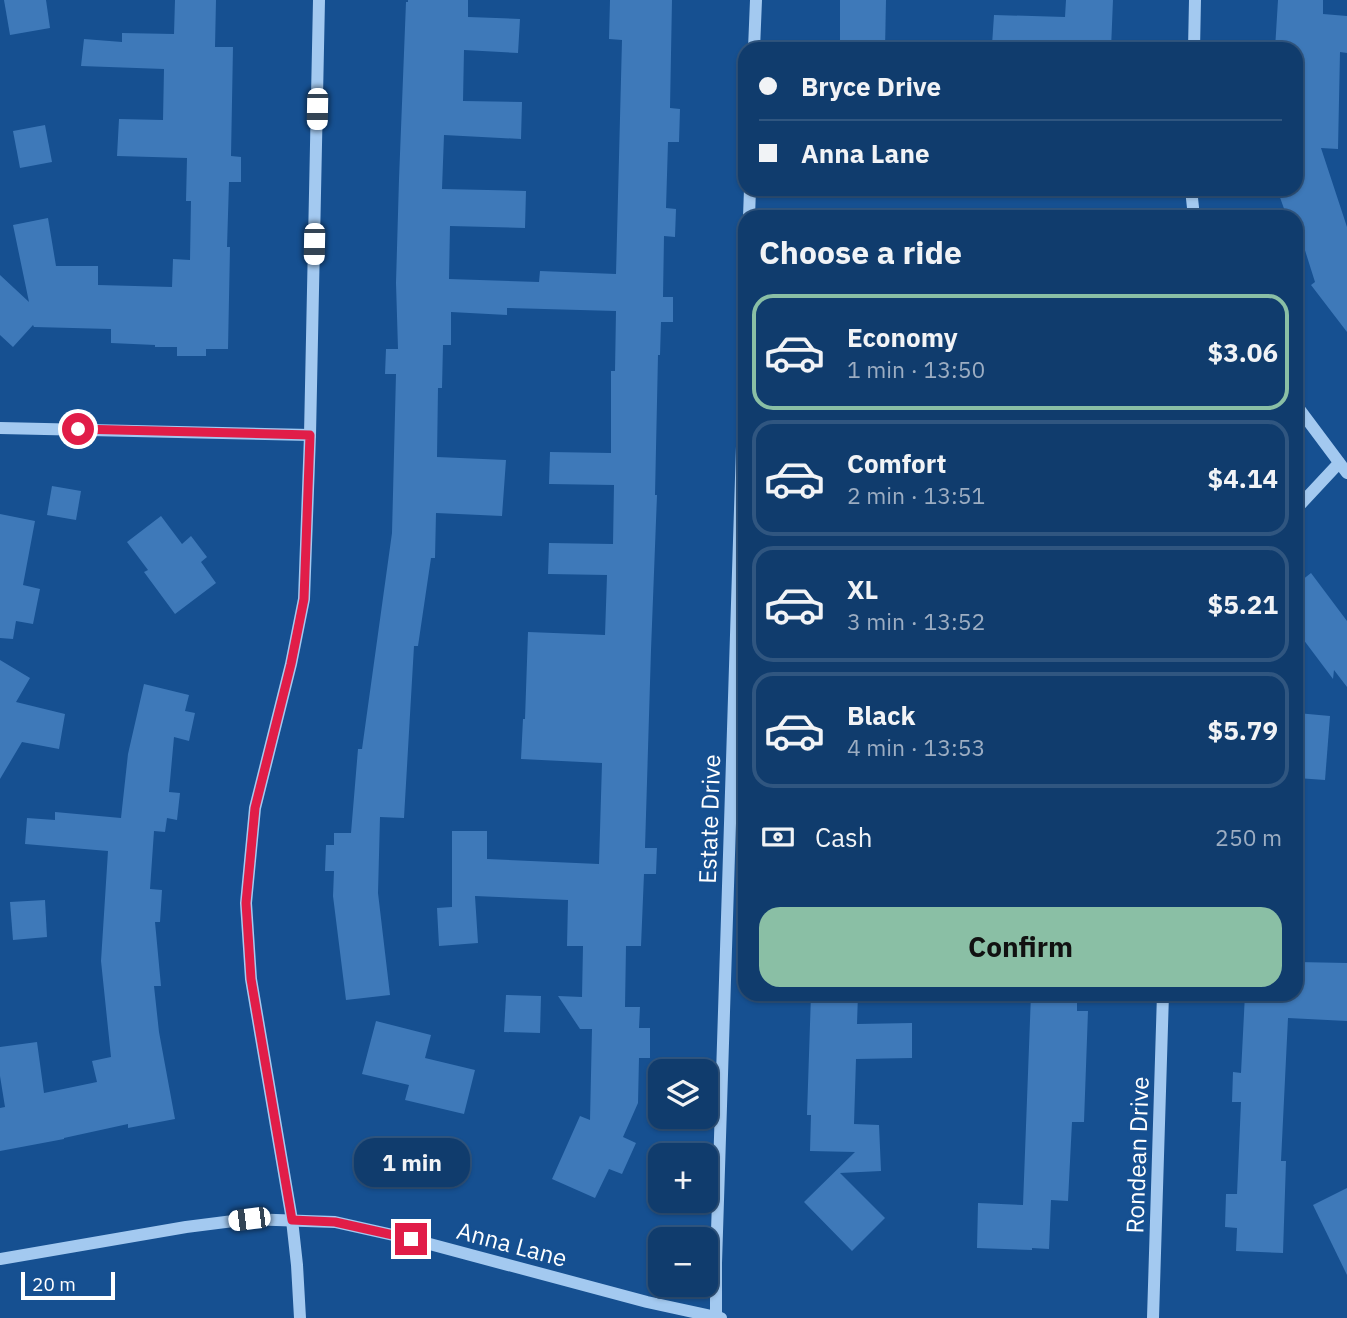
<!DOCTYPE html>
<html lang="en">
<head>
<meta charset="utf-8">
<style>
	:root { --surface:#103c6d; --page:#1e4775; --text:#f1f3f6; --muted:#9cadc2; --line:#305680; --accent:#8abfa5 }
	body { margin:0; font-family:"IBM Plex Sans",sans-serif; background:var(--page); color:var(--text); height:100vh; display:flex; flex-direction:column; font-size:26px; white-space:nowrap }
	* { box-sizing:border-box; margin:0 }
	p { font-size:23px; color:var(--muted) }
	.icon { flex:none; width:38px; height:38px; fill:none; stroke:currentColor; stroke-width:2; stroke-linecap:round; stroke-linejoin:round }
	.map { position:relative; flex:1; overflow:hidden }
	.drawer { position:absolute; left:738px; top:210px; width:565px; height:791px; display:flex; flex-direction:column; background:var(--surface); border-radius:21px; box-shadow:0 2px 5px #0004,0 0 0 2px var(--line) }
	.drawer>* { flex:none }
	.top-card { position:absolute; left:738px; top:42px; width:565px; height:154px; border-radius:21px; box-shadow:0 2px 5px #0004,0 0 0 2px var(--line); display:grid; align-content:center; height:154px; padding:0 21px; background:var(--surface) }
	.tools { position:absolute; left:648px; top:1059px; display:grid; gap:14px }
	.tools a { display:grid; place-items:center; width:70px; height:70px; border-radius:14px; background:var(--surface); box-shadow:0 2px 5px #0004,0 0 0 2px var(--line); font-size:35px }
	.scale { position:absolute; left:21px; bottom:18px; width:94px; box-sizing:border-box; padding-left:7px; border:4px solid #fff; border-top:0; font-size:19px; line-height:24px; white-space:nowrap; color:#fff; -webkit-text-stroke:5px #165091; paint-order:stroke }
	.end { position:absolute; width:32px; height:32px; margin:-16px; border:9px solid #e11d48; background:#fff; box-shadow:0 0 0 4px #fff }
	.from { border-radius:50% }
	.bubble { position:absolute; height:49px; border-radius:21px; background:var(--surface); box-shadow:0 2px 5px #0004,0 0 0 2px var(--line); font-size:23px; font-weight:700; line-height:49px; text-align:center }
	.car { position:absolute; width:21px; height:42px; margin:-21px -10px; border-radius:9px; box-shadow:0 0 5px 2px #0007; background:linear-gradient(#fff 24%,#345 0 40%,#fff 0 76%,#345 0 86%,#fff 0) }
	.top-card b { display:flex; align-items:center; gap:24px; height:66px; font-size:26px }
	.top-card b+b { border-top:2px solid var(--line) }
	.top-card i { width:18px; height:18px; background:var(--text) }
	ul { padding:0; list-style:none }
	li { display:flex; align-items:center; gap:21px; height:116px; margin:0 14px 10px; padding:0 7px; border:4px solid var(--line); border-radius:21px }
	li div { flex:1 }
	li b { display:block; font-size:26px }
	li em { font-style:normal; font-weight:700 }
	li.current { border-color:var(--accent) }
	li>.icon { width:63px; height:63px; stroke-width:1.5 }
	h2 { padding:0 21px; font-size:32px; line-height:84px }
	.pay { display:flex; align-items:center; gap:18px; height:77px; padding:0 21px; font-size:26px }
	.pay p { margin-inline-start:auto }
	.cta { display:flex; gap:14px; margin-top:auto; padding:14px 21px }
	.cta a { flex:1; height:80px; border-radius:21px; background:var(--accent); color:#111; font-size:28px; font-weight:700; line-height:80px; text-align:center }
	.map>svg:first-child { display:block }
	.building { fill:#3e79b9 }
	.lines { fill:none; stroke-linecap:round; stroke-linejoin:round }
	.minor { stroke:#a3c9f0; stroke-width:12 }
	.route { stroke:#e11d48; stroke-width:9 }
	.labels { text-anchor:middle; dominant-baseline:central; stroke-width:5; stroke-linejoin:round; paint-order:stroke }
	.street-label { font-size:24px; fill:#fff; stroke:#165091 }
</style>
</head>
<body>
<div class="map">
<svg width="1347" height="1318" viewBox="0 0 1347 1318">
	<rect width="100%" height="100%" fill="#165091"/>
	<!-- building -->
	<g class="building">
		<path d="M4,0H46L50,28L10,35Z"/>
		<path d="M175,0H216L215,47H233L231,156L241,157V182H229L227,247H230L228,349H206V356H177V347H155V345L111,343V329L34,327L33,325L13,347L0,335V275L29,302L13,225L48,218L56,266H98V285L172,287L173,259L190,260L191,201H186L187,158L117,156L119,119L163,120L164,69L81,66L84,39L122,42V33L174,34Z"/>
		<path d="M408,0H468V17L520,19L518,53L464,50L463,101L522,102L521,139L444,135L442,189L526,191L525,228L450,226L449,279L539,282L540,271L616,274L622,40L609,39L610,0H672L670,108L680,109L679,142H668L666,208L676,209L675,237L664,236L663,297H673V322H661L660,355H658L655,495H657L651,650L645,848H657L656,874H644L641,946H626L625,1007H640L639,1028H650V1058H639L638,1103L623,1137L636,1143L622,1174L609,1169L595,1198L552,1179L580,1116L590,1120L592,1029H580L558,996L582,997L583,946H567L568,900L475,896L478,943L439,946L437,908L452,907V831H487V859L599,864L602,763L521,759L523,719H525L528,632L605,635L607,575L548,574L549,543L613,544L614,485L549,484L550,452L611,453V371H615L616,311L507,308V315L451,312V345H443L442,388H438L437,457L506,460L502,516L436,513L435,558H431L418,646H414L404,818L380,817L378,893L390,995L346,1000L333,896L334,871H325L326,845H334V833H351L358,749H362L392,533L396,374H385L386,349H398L396,283L399,179L406,2H408Z"/>
		<path d="M840,0H886L885,49H840Z"/>
		<path d="M1066,0H1113L1111,49H1064L992,45L994,15L1065,17Z"/>
		<path d="M1278,0H1323V14L1347,16V53L1340,52L1338,149L1321,148L1347,227V332L1311,285L1315,282L1297,225V217H1287L1277,189H1297V49H1275Z"/>
		<path d="M45,125L52,162L20,168L13,131Z"/>
		<path d="M52,486L81,491L76,520L47,515Z"/>
		<path d="M0,514L35,521L23,585L40,589L33,624L16,621L13,639L0,638Z"/>
		<path d="M161,516L182,544L191,536L207,557L201,562L216,583L175,614L144,572L148,570L127,542Z"/>
		<path d="M1311,573L1347,621V687L1334,670L1333,679L1297,631V584Z"/>
		<path d="M0,660L30,678L16,702L65,714L59,749L22,742L0,779Z"/>
		<path d="M144,684L189,695L185,711L195,713L189,741L174,737L169,792L180,793L177,820L167,818L165,832L154,831L150,889L162,890L160,922H155L161,986H154L159,1032L175,1119L128,1128V1124L64,1138V1139L0,1151V1108L5,1107L0,1076V1047L37,1042L44,1093L97,1082L92,1061L111,1057L101,961L108,851L25,844L27,818L55,820V812L121,818L128,754Z"/>
		<path d="M1297,713L1330,716L1325,780L1297,778Z"/>
		<path d="M45,900L47,937L13,940L10,902Z"/>
		<path d="M1297,962L1347,963V1021L1288,1018L1281,1161H1286L1283,1253L1236,1251L1237,1228L1225,1227L1226,1194H1237L1241,1102H1232L1233,1072L1241,1073L1245,994H1297Z"/>
		<path d="M811,994H858L857,1024L912,1023V1058L856,1059L854,1124L879,1125L881,1171L840,1173L885,1218L852,1251L804,1202L855,1152L810,1151L811,1115H807Z"/>
		<path d="M1031,994H1077V1011H1088L1084,1122H1072L1068,1201L1051,1200L1049,1249L1032,1248V1250L977,1248L978,1203L1023,1205Z"/>
		<path d="M506,995L541,996L540,1033L504,1032Z"/>
		<path d="M376,1021L431,1035L425,1058L475,1070L464,1114L405,1100L409,1085L362,1074Z"/>
		<path d="M1347,1188V1275L1313,1205Z"/>
	</g>
	<g class="lines">
		<!-- minor -->
		<g class="minor">
			<path d="M754,49L756,0"/>
			<path d="M1194,49L1195,0"/>
			<path d="M1191,189L1194,217"/>
			<path d="M749,217L750,189"/>
			<path d="M1297,406L1347,473"/>
			<path d="M0,428L310,435"/>
			<path d="M1297,508L1339,463"/>
			<path d="M0,1259L186,1227L249,1219L335,1222L411,1239L647,1302L721,1318"/>
			<path d="M300,1318L297,1265L292,1220L251,979L246,903L255,808L291,664L304,599L310,435L319,0"/>
			<path d="M716,1318V1263L746,321"/>
			<path d="M1153,1318L1163,994"/>
		</g>
	</g>
	<g class="lines">
		<!-- route -->
		<path class="route" d="M78,429L310,435L304,599L291,664L255,808L246,903L251,979L292,1220L335,1222L411,1239"/>
	</g>
	<g class="labels">
		<!-- street labels -->
		<g class="street-label">
			<text transform="translate(709 819) rotate(-88)">Estate Drive</text>
			<text transform="translate(1137 1155) rotate(-88)">Rondean Drive</text>
			<text transform="translate(512 1244) rotate(15)">Anna Lane</text>
		</g>
	</g>
</svg>
<div class="tools">
<a><svg class="icon" aria-label="layers" viewBox="0 0 24 24"><path d="M12 4l9 5-9 5-9-5zM3 14l9 5 9-5"/></svg></a>
<a>+</a>
<a>−</a>
</div>
<div class="scale">20 m</div>
<i class="end from" style="left:78px;top:429px"></i>
<i class="end" style="left:411px;top:1239px"></i>
<div class="bubble" style="left:354px;top:1138px;width:116px">1 min</div>
<i class="car" style="left:317px;top:109px;rotate:181deg"></i>
<i class="car" style="left:314px;top:244px;rotate:181deg"></i>
<i class="car" style="left:249px;top:1219px;rotate:263deg"></i>
<div class="top-card">
<b><i class="from"></i>Bryce Drive</b>
<b><i></i>Anna Lane</b>
</div>
<section class="drawer">
<h2>Choose a ride</h2>
<ul>
<li class="current"><svg class="icon" aria-label="car" viewBox="0 0 24 24"><path d="M5 17H2v-5l4-1 3-4h7l3 4 3 1v5h-3M9 17h6M6 11h13"/><circle cx="7" cy="17" r="2"/><circle cx="17" cy="17" r="2"/></svg><div><b>Economy</b><p>1 min · 13:50</p></div><em>$3.06</em></li>
<li><svg class="icon" aria-label="car" viewBox="0 0 24 24"><path d="M5 17H2v-5l4-1 3-4h7l3 4 3 1v5h-3M9 17h6M6 11h13"/><circle cx="7" cy="17" r="2"/><circle cx="17" cy="17" r="2"/></svg><div><b>Comfort</b><p>2 min · 13:51</p></div><em>$4.14</em></li>
<li><svg class="icon" aria-label="car" viewBox="0 0 24 24"><path d="M5 17H2v-5l4-1 3-4h7l3 4 3 1v5h-3M9 17h6M6 11h13"/><circle cx="7" cy="17" r="2"/><circle cx="17" cy="17" r="2"/></svg><div><b>XL</b><p>3 min · 13:52</p></div><em>$5.21</em></li>
<li><svg class="icon" aria-label="car" viewBox="0 0 24 24"><path d="M5 17H2v-5l4-1 3-4h7l3 4 3 1v5h-3M9 17h6M6 11h13"/><circle cx="7" cy="17" r="2"/><circle cx="17" cy="17" r="2"/></svg><div><b>Black</b><p>4 min · 13:53</p></div><em>$5.79</em></li>
</ul>
<div class="pay"><svg class="icon" aria-label="cash" viewBox="0 0 24 24"><path d="M3 7h18v10H3z"/><circle cx="12" cy="12" r="2"/></svg>Cash<p>250 m</p></div>
<div class="cta"><a>Confirm</a></div>
</section>
</div>
</body>
</html>
